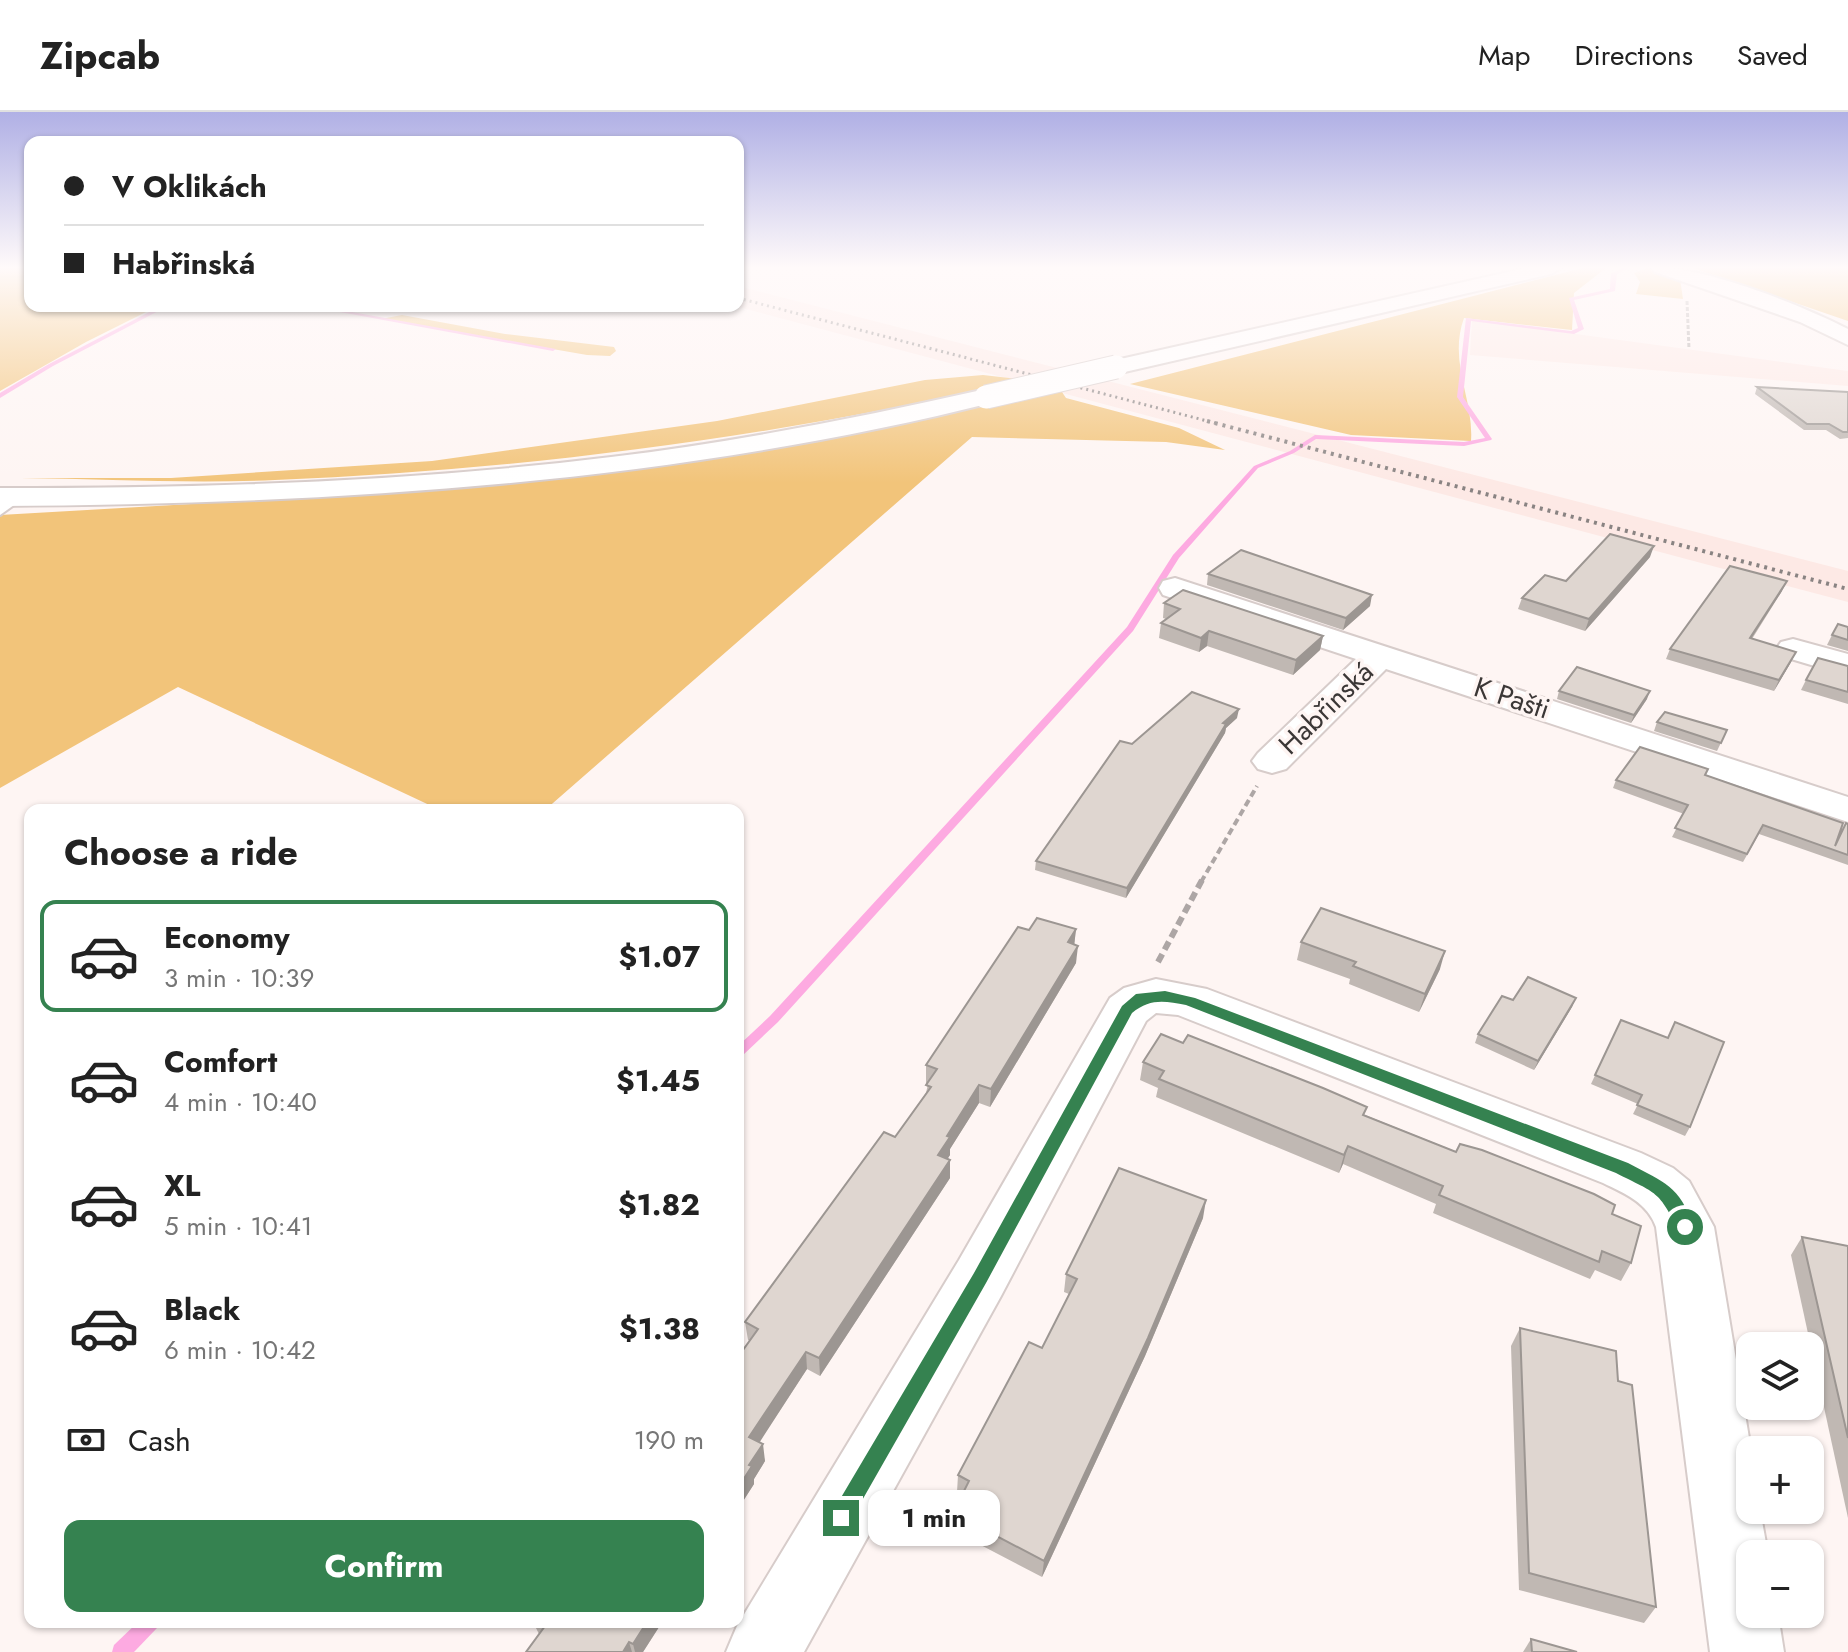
<!DOCTYPE html>
<html lang="en">
<head>
<meta charset="utf-8">
<style>
	:root { --surface:#fff; --page:#f2f2f2; --text:#222; --muted:#767676; --line:#e0e0e0; --accent:#358250 }
	body { margin:0; font-family:Jost,sans-serif; background:var(--page); color:var(--text); height:100vh; display:flex; flex-direction:column; font-size:30px; white-space:nowrap }
	* { box-sizing:border-box; margin:0 }
	p { font-size:26px; color:var(--muted) }
	.icon { flex:none; width:44px; height:44px; fill:none; stroke:currentColor; stroke-width:2; stroke-linecap:round; stroke-linejoin:round }
	.map { position:relative; flex:1; overflow:hidden }
	.sheet { position:absolute; left:24px; top:692px; width:720px; height:824px; display:flex; flex-direction:column; background:var(--surface); border-radius:16px; box-shadow:0 2px 6px #0004 }
	.sheet>* { flex:none }
	.top-card { position:absolute; left:24px; top:24px; width:720px; height:176px; border-radius:16px; box-shadow:0 2px 6px #0004; display:grid; align-content:center; height:176px; padding:0 40px; background:var(--surface) }
	.controls { position:absolute; left:1736px; top:1220px; display:grid; gap:16px }
	.controls a { display:grid; place-items:center; width:88px; height:88px; border-radius:16px; background:var(--surface); box-shadow:0 2px 6px #0004; font-size:40px }
	.end { position:absolute; width:36px; height:36px; margin:-18px; border:10px solid #358250; background:#fff; box-shadow:0 0 0 4px #fff }
	.from { border-radius:50% }
	.bubble { position:absolute; height:56px; border-radius:16px; background:var(--surface); box-shadow:0 2px 6px #0004; font-size:26px; font-weight:700; line-height:56px; text-align:center }
	.top-card b { display:flex; align-items:center; gap:28px; height:76px; font-size:30px }
	.top-card b+b { border-top:2px solid var(--line) }
	.top-card i { width:20px; height:20px; background:var(--text) }
	ul { padding:0; list-style:none }
	li { display:flex; align-items:center; gap:24px; height:112px; margin:0 16px 12px; padding:0 24px; border:4px solid transparent; border-radius:16px }
	li div { flex:1 }
	li b { display:block; font-size:30px }
	li em { font-style:normal; font-weight:700 }
	li.active { border-color:var(--accent) }
	li>.icon { width:72px; height:72px; stroke-width:1.5 }
	h2 { padding:0 40px; font-size:36px; line-height:96px }
	.pay { display:flex; align-items:center; gap:20px; height:88px; padding:0 40px; font-size:30px }
	.pay p { margin-inline-start:auto }
	.button { display:flex; gap:16px; margin-top:auto; padding:16px 40px }
	.button a { flex:1; height:92px; border-radius:16px; background:var(--accent); color:#fff; font-size:32px; font-weight:700; line-height:92px; text-align:center }
	header { display:flex; align-items:center; gap:48px; box-sizing:border-box; height:112px; padding:0 40px; background:var(--surface); border-bottom:2px solid var(--line) }
	header strong { font-size:38px }
	nav { display:flex; gap:44px; margin-inline-start:auto; font-size:28px }
	.map>svg:first-child { display:block }
	.built { fill:#fde9e5 }
	.green { fill:#f2c47a }
	.lines { fill:none; stroke-linecap:round; stroke-linejoin:round }
	.stream { fill:#fdaae1; fill-rule:evenodd }
	.lane-casing { stroke:#d7ccca; stroke-width:4 }
	.street-casing { stroke:#d7ccca; stroke-width:4 }
	.secondary-casing { stroke:#d7ccca; stroke-width:4 }
	.path-far2 { stroke:#ada6a5; stroke-width:3; stroke-dasharray:4 2; stroke-linecap:butt }
	.path-far1 { stroke:#ada6a5; stroke-width:4; stroke-dasharray:7 4; stroke-linecap:butt }
	.path { stroke:#ada6a5; stroke-width:6; stroke-dasharray:9 5; stroke-linecap:butt }
	.lane { fill:#fff; fill-rule:evenodd }
	.street { fill:#fff; fill-rule:evenodd }
	.secondary { fill:#fff; fill-rule:evenodd }
	.rail-far1 { stroke:#898382; stroke-width:3; stroke-dasharray:2 4; stroke-linecap:butt }
	.rail { stroke:#898382; stroke-width:4; stroke-dasharray:3 5; stroke-linecap:butt }
	.secondary-bridge-casing { stroke:#d7ccca; stroke-width:25; stroke-linecap:butt }
	.secondary-bridge { stroke:#fff; stroke-width:23 }
	.wall { fill:#c0b8b3 }
	.shaded-wall { fill:#9c9692 }
	.building { fill:#dfd6d0; stroke:#9c9692; stroke-width:2 }
	.route { fill:#358250 }
	.labels { text-anchor:middle; dominant-baseline:central; stroke-width:7; stroke-linejoin:round; paint-order:stroke }
	.street-label { font-size:28px; fill:#3b3736; stroke:#fef5f3 }
</style>
</head>
<body>
<header>
<strong>Zipcab</strong>
<nav><a>Map</a><a>Directions</a><a>Saved</a></nav>
</header>
<div class="map">
<svg width="1848" height="1540" viewBox="0 0 1848 1540">
	<rect width="100%" height="100%" fill="#fef5f3"/>
	<!-- built -->
	<g class="built">
		<path d="M738,174L1848,459V490L735,194H738Z"/>
		<path d="M1472,208L1848,259V274L1470,243Z"/>
	</g>
	<!-- green -->
	<g class="green">
		<path d="M0,156H30V194H158L86,230L0,279Z"/>
		<path d="M1583,156H1606L1574,181L1572,218L1464,206C1448,250 1474,287 1471,329L1351,323L1130,272Z"/>
		<path d="M1647,156L1680,167L1683,187L1636,182L1640,170L1634,161Z"/>
		<path d="M1693,156H1848V209Z"/>
		<path d="M402,203L505,222L614,235L616,239L610,244L587,243L381,207Z"/>
		<path d="M983,263L1026,268C779,324 528,358 275,368C191,372 105,367 21,366H171L432,349L717,309L925,268Z"/>
		<path d="M1060,277L1066,286L1179,316L1225,338L1166,330L972,325L545,698H440L178,575L0,676V403L418,379L679,352L855,321Z"/>
	</g>
	<g class="lines">
		<!-- stream -->
		<g class="stream">
			<path d="M1623,156H1629L1617,162L1615,179L1574,188L1584,217L1574,222L1471,209L1463,285L1492,327L1491,328L1464,334L1316,327L1294,341L1258,356L1179,446L1133,519L778,910L742,944L738,946V934L770,904L1127,515L1173,443L1254,354L1290,339L1315,323L1464,330L1485,326L1457,285L1466,206L1571,219L1578,216L1569,186L1610,177L1611,161Z"/>
			<path d="M161,194H168L53,254L0,286V281L49,252Z"/>
			<path d="M307,194H319L556,237L553,239Z"/>
			<path d="M138,1510H160L157,1516L134,1540H112L114,1533Z"/>
		</g>
		<defs>
			<path id="lane" d="M16,381L23,385L21,388L0,403V391Z"/>
			<g id="street">
				<path d="M1652,156C1699,152 1804,194 1848,217V233L1800,210L1655,160Z"/>
				<path d="M1175,466L1848,685V710L1386,557L1286,657L1272,661L1258,657L1252,649L1258,641L1356,547L1163,483L1159,476L1163,469Z"/>
				<path d="M1793,527L1848,542V564L1781,544L1776,537L1781,530Z"/>
				<path d="M1156,867L1207,877L1641,1041L1673,1056L1689,1069L1714,1115L1751,1338L1750,1398H1760L1768,1442H1750V1502H1778L1784,1540H1710L1656,1115C1648,1091 1624,1081 1603,1071L1178,903L1156,901L1146,909L1001,1184L804,1540H726L737,1514L959,1148L1110,886L1124,876Z"/>
			</g>
			<g id="secondary">
				<path d="M1526,156H1561L1551,162L1116,262L1107,260L1104,255L1107,250L1116,248Z"/>
				<path d="M986,277L995,280L999,285L995,290C668,372 335,392 0,394V376C204,376 408,370 611,345C737,330 862,305 986,277Z"/>
			</g>
		</defs>
		<!-- lane casing -->
		<use href="#lane" class="lane-casing"/>
		<!-- street casing -->
		<use href="#street" class="street-casing"/>
		<!-- secondary casing -->
		<use href="#secondary" class="secondary-casing"/>
		<!-- path-far2 -->
		<path class="path-far2" d="M1687,189L1689,237"/>
		<!-- path-far1 -->
		<path class="path-far1" d="M1201,770L1257,674"/>
		<!-- path -->
		<path class="path" d="M1158,850L1202,768"/>
		<!-- lane -->
		<use href="#lane" class="lane"/>
		<!-- street -->
		<use href="#street" class="street"/>
		<!-- secondary -->
		<use href="#secondary" class="secondary"/>
		<!-- rail-far1 -->
		<path class="rail-far1" d="M738,186L1215,311"/>
		<!-- rail -->
		<path class="rail" d="M1207,309L1848,477"/>
		<defs>
			<path id="secondary-bridge" d="M986,285L1116,255"/>
		</defs>
		<!-- secondary-bridge casing -->
		<use href="#secondary-bridge" class="secondary-bridge-casing"/>
		<!-- secondary-bridge -->
		<use href="#secondary-bridge" class="secondary-bridge"/>
	</g>
	<!-- wall -->
	<g class="wall">
		<path d="M1757,275L1848,280V326L1840,327L1826,318H1804L1755,282Z"/>
		<path d="M1650,445L1585,519L1518,497L1522,486Z"/>
		<path d="M1208,462L1370,494L1343,518L1207,473Z"/>
		<path d="M1782,479L1752,527L1791,550L1774,579L1666,547L1670,537Z"/>
		<path d="M1164,491L1323,524L1320,538L1293,563L1207,534L1199,540L1159,526L1161,511L1166,507L1163,506Z"/>
		<path d="M1848,515V539L1827,533L1832,523Z"/>
		<path d="M1848,554V592L1801,578L1806,568Z"/>
		<path d="M1559,579L1647,587L1631,611L1557,587Z"/>
		<path d="M1237,606L1226,616L1225,621L1126,786L1035,758L1036,749L1132,632Z"/>
		<path d="M1657,610L1727,618L1717,639L1654,619Z"/>
		<path d="M1705,663L1836,731L1848,712V753L1759,722L1743,750L1672,725L1684,702L1613,676L1616,668Z"/>
		<path d="M1076,817L1074,833L1076,851L990,995L979,991L950,1037V1043L948,1046L950,1048V1066L820,1264L807,1257L759,1330L765,1349L754,1367V1372L738,1397L750,1229L748,1228L745,1210L895,1025L926,981L928,972L926,971V953L1029,818Z"/>
		<path d="M1301,830L1440,857L1419,900L1349,872L1350,867L1297,848Z"/>
		<path d="M1576,886L1572,895L1534,958L1475,931L1478,922Z"/>
		<path d="M1621,908L1690,1015L1685,1024L1633,1002L1638,992L1591,972Z"/>
		<path d="M1143,950L1365,1003L1612,1102L1631,1151L1621,1169L1595,1158L1590,1167L1433,1101L1436,1092L1343,1052L1339,1061L1156,985L1158,976L1140,968Z"/>
		<path d="M1203,1106L1145,1244L1042,1465L952,1418L953,1401L962,1383L957,1380L958,1363L1042,1236L1069,1182L1064,1180L1066,1162Z"/>
		<path d="M1802,1125L1848,1134V1406L1791,1143Z"/>
		<path d="M1520,1216L1618,1269L1656,1495L1644,1511L1519,1478L1511,1234Z"/>
		<path d="M533,1510H659V1515L643,1540H526L539,1522Z"/>
		<path d="M1531,1527L1577,1540H1523Z"/>
	</g>
	<!-- shaded-wall -->
	<g class="shaded-wall">
		<path d="M1654,434L1650,445L1585,519L1589,507Z"/>
		<path d="M1787,469L1782,479L1745,536L1750,526Z"/>
		<path d="M1372,483L1370,494L1343,518L1346,506Z"/>
		<path d="M1209,519L1207,534L1199,540L1201,526Z"/>
		<path d="M1323,524L1320,538L1293,563L1296,548Z"/>
		<path d="M1796,540L1791,550L1774,579L1779,568Z"/>
		<path d="M1650,579L1647,587L1631,611L1634,603Z"/>
		<path d="M1239,597L1237,606L1226,616L1225,621L1126,786L1127,776L1223,611Z"/>
		<path d="M1076,817L1074,835L1068,830Z"/>
		<path d="M1078,834L1076,851L990,995L991,977Z"/>
		<path d="M1445,839L1440,857L1419,900L1425,882Z"/>
		<path d="M1576,886L1572,895L1534,958L1538,949Z"/>
		<path d="M979,973V991L950,1037V1043L938,1061V1043L947,1024Z"/>
		<path d="M1348,1034L1343,1052L1339,1061L1344,1043Z"/>
		<path d="M950,1048V1066L820,1264L819,1246Z"/>
		<path d="M1206,1088L1203,1106L1145,1244L1042,1465L1044,1449Z"/>
		<path d="M806,1240L807,1257L752,1342L749,1325Z"/>
		<path d="M763,1332L765,1349L754,1367V1372L738,1397V1376L749,1353Z"/>
		<path d="M647,1510H659V1515L643,1540H635L633,1532Z"/>
		<path d="M629,1530L632,1540H623Z"/>
	</g>
	<!-- building -->
	<g class="building">
		<path d="M1757,275L1848,280V320H1843L1829,312H1807Z"/>
		<path d="M1610,422L1654,434L1589,507L1522,486L1545,463L1566,469Z"/>
		<path d="M1241,438L1372,483L1346,506L1208,462Z"/>
		<path d="M1730,454L1787,469L1750,526L1796,540L1779,568L1670,537Z"/>
		<path d="M1183,478L1323,524L1296,548L1209,519L1201,526L1161,511L1180,497L1164,491Z"/>
		<path d="M1838,512L1848,515V528L1832,523Z"/>
		<path d="M1818,546L1848,554V580L1806,568Z"/>
		<path d="M1577,555L1650,579L1634,603L1559,579Z"/>
		<path d="M1192,580L1239,597L1223,611L1226,612L1127,776L1036,749L1120,629L1132,632Z"/>
		<path d="M1665,600L1727,618L1721,631L1657,610Z"/>
		<path d="M1640,635L1708,657L1705,663L1843,711L1835,734L1846,711L1848,712V743L1763,713L1747,742L1675,716L1688,693L1616,668Z"/>
		<path d="M1321,796L1445,839L1425,882L1353,854L1356,850L1301,830Z"/>
		<path d="M1037,806L1076,817L1068,830L1078,834L991,977L979,973L947,1024L950,1025L938,1043L950,1048L819,1246L806,1240L749,1325L763,1332L749,1353L752,1354L738,1376V1245L758,1217L745,1210L884,1020L895,1025L931,975L926,973L937,957L926,953L1018,815L1029,818Z"/>
		<path d="M1528,865L1576,886L1538,949L1478,922L1502,884L1513,888Z"/>
		<path d="M1621,908L1668,926L1675,910L1724,930L1690,1015L1637,993L1642,983L1595,963Z"/>
		<path d="M1161,922L1183,931L1188,923L1323,976L1367,995L1363,1003L1456,1040L1460,1032L1482,1038L1594,1082L1615,1093L1612,1102L1641,1114L1631,1151L1602,1139L1599,1150L1439,1083L1443,1074L1348,1034L1344,1043L1159,967L1164,959L1143,950Z"/>
		<path d="M1119,1056L1206,1088L1148,1226L1044,1449L953,1401L969,1369L958,1363L1029,1230L1042,1236L1077,1167L1066,1162Z"/>
		<path d="M1802,1125L1848,1134V1326Z"/>
		<path d="M1520,1216L1616,1239L1618,1269L1632,1273L1656,1495L1529,1461Z"/>
		<path d="M539,1510H647L633,1532L629,1530L623,1540H526L545,1514Z"/>
		<path d="M1531,1527L1577,1540H1532Z"/>
	</g>
	<!-- sky -->
	<linearGradient id="sky" x2="0" y2="1"><stop stop-color="#b0b0e5"/><stop offset="0.42" stop-color="#fffafa"/><stop offset="1" stop-color="#fffafa" stop-opacity="0"/></linearGradient>
	<rect width="1848" height="371" fill="url(#sky)"/>
	<!-- route -->
	<path class="route" d="M1165,879L1195,886L1628,1051C1665,1071 1679,1073 1694,1115L1685,1122L1679,1120C1659,1078 1657,1082 1616,1061L1186,893C1165,889 1150,886 1132,901L986,1171L848,1413L841,1416L833,1413L830,1406L833,1399L974,1161L1122,894L1136,882Z"/>
	<g class="labels">
		<!-- street labels -->
		<g class="street-label">
			<text transform="translate(1512 586) rotate(18)">K Pašti</text>
			<text transform="translate(1326 596) rotate(-44)">Habřinská</text>
		</g>
	</g>
</svg>
<div class="controls">
<a><svg class="icon" aria-label="layers" viewBox="0 0 24 24"><path d="M12 4l9 5-9 5-9-5zM3 14l9 5 9-5"/></svg></a>
<a>+</a>
<a>−</a>
</div>
<i class="end from" style="left:1685px;top:1115px"></i>
<i class="end" style="left:841px;top:1406px"></i>
<div class="bubble" style="left:868px;top:1378px;width:132px">1 min</div>
<div class="top-card">
<b><i class="from"></i>V Oklikách</b>
<b><i></i>Habřinská</b>
</div>
<section class="sheet">
<h2>Choose a ride</h2>
<ul>
<li class="active"><svg class="icon" aria-label="car" viewBox="0 0 24 24"><path d="M5 17H2v-5l4-1 3-4h7l3 4 3 1v5h-3M9 17h6M6 11h13"/><circle cx="7" cy="17" r="2"/><circle cx="17" cy="17" r="2"/></svg><div><b>Economy</b><p>3 min · 10:39</p></div><em>$1.07</em></li>
<li><svg class="icon" aria-label="car" viewBox="0 0 24 24"><path d="M5 17H2v-5l4-1 3-4h7l3 4 3 1v5h-3M9 17h6M6 11h13"/><circle cx="7" cy="17" r="2"/><circle cx="17" cy="17" r="2"/></svg><div><b>Comfort</b><p>4 min · 10:40</p></div><em>$1.45</em></li>
<li><svg class="icon" aria-label="car" viewBox="0 0 24 24"><path d="M5 17H2v-5l4-1 3-4h7l3 4 3 1v5h-3M9 17h6M6 11h13"/><circle cx="7" cy="17" r="2"/><circle cx="17" cy="17" r="2"/></svg><div><b>XL</b><p>5 min · 10:41</p></div><em>$1.82</em></li>
<li><svg class="icon" aria-label="car" viewBox="0 0 24 24"><path d="M5 17H2v-5l4-1 3-4h7l3 4 3 1v5h-3M9 17h6M6 11h13"/><circle cx="7" cy="17" r="2"/><circle cx="17" cy="17" r="2"/></svg><div><b>Black</b><p>6 min · 10:42</p></div><em>$1.38</em></li>
</ul>
<div class="pay"><svg class="icon" aria-label="cash" viewBox="0 0 24 24"><path d="M3 7h18v10H3z"/><circle cx="12" cy="12" r="2"/></svg>Cash<p>190 m</p></div>
<div class="button"><a>Confirm</a></div>
</section>
</div>
</body>
</html>
